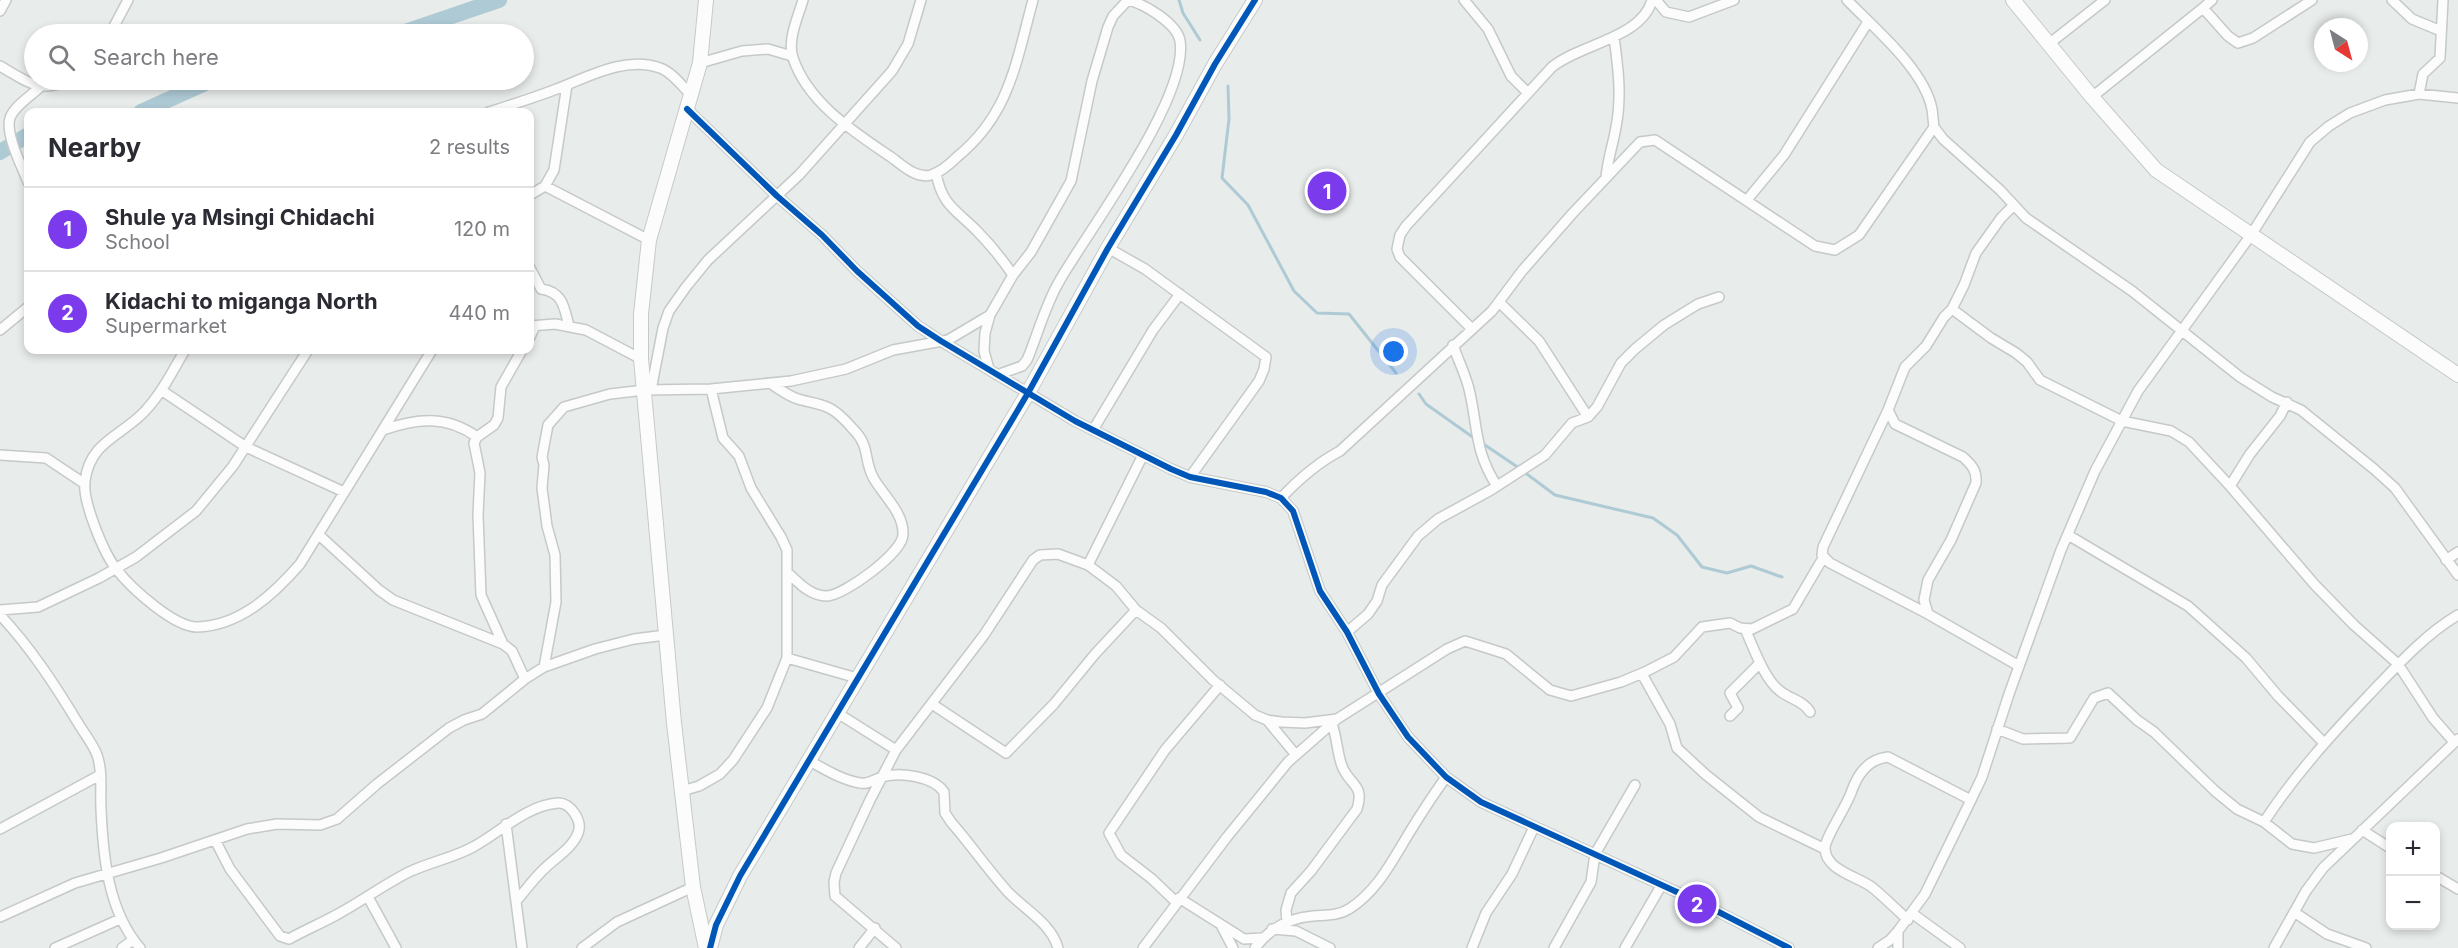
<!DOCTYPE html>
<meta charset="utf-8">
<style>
body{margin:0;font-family:Inter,sans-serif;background:#f2f2f3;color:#2b2b33}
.controls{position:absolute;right:18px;bottom:18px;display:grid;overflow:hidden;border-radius:12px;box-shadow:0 3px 9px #0003}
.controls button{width:54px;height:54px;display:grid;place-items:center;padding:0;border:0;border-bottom:2px solid #e1e1e2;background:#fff;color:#2b2b33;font:30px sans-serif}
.compass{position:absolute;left:2314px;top:18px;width:54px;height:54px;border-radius:50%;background:#fff;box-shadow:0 3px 9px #0003;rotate:144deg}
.you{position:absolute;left:1394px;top:352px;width:21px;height:21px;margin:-15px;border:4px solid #fff;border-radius:50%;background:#1a73e8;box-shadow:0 0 0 9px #1a73e833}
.badge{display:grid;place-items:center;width:39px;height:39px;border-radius:50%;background:#7c3aed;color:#fff;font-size:20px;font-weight:700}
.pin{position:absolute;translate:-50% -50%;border:3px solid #fff;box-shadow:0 2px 6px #0006}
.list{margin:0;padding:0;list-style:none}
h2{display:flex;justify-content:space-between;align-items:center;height:78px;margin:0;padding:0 24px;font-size:26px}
h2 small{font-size:20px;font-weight:400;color:#7c7c81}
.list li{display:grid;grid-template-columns:39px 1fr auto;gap:18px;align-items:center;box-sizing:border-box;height:84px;padding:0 24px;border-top:2px solid #e1e1e2}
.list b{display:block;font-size:22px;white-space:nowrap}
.list p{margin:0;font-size:20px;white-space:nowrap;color:#7c7c81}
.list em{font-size:20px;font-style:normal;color:#7c7c81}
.icon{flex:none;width:33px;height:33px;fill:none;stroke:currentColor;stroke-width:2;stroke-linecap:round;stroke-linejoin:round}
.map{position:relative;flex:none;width:2458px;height:948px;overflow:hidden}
.search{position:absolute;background:#fff;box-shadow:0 3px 9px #0003;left:24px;top:24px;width:510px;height:66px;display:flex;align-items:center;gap:15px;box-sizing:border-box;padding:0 21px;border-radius:33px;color:#7c7c81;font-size:22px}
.panel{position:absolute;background:#fff;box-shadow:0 3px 9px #0003;left:24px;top:108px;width:510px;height:246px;border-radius:12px}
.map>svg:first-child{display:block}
</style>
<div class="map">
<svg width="2458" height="948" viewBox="0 0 2458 948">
<rect width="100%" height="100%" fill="#e8ecea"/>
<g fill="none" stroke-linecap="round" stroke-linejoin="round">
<path stroke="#aecad5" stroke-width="3" d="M1179,0L1183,13L1200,40
M1228,86L1229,119L1222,178L1248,205L1294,291L1317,313L1349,314L1396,373
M1419,394L1426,404L1474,438
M1482,443L1519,468
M1524,472L1555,495L1653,518L1677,535L1702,567L1727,573L1751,566L1782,577"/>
<path stroke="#aecad5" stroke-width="16" d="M399,34L499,0
M141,112L212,80
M0,152L28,135"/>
<g stroke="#c5c9c8" stroke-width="12">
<path id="street" d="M803,0C798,17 787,40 793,58C808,103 854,132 891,157C902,165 916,179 931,175C941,172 950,164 957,157C1010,114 1016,62 1033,0
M1464,0L1488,29L1511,76L1528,93
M1656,0L1666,12L1689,17L1734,0
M2392,0L2412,19L2441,31
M2203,8L2212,0
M0,11L6,0
M110,34L128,0
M2050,43L2105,0
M700,63L742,51L768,49L792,56
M0,66C28,82 39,94 71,80
M2419,94L2423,74L2440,58L2443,0
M2092,97L2203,8L2228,36L2238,43L2253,38L2312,0
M687,109L777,196L822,235L857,271L918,326L941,341L1075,421L1171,469L1190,477L1266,492L1281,498L1293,511L1320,591L1347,632L1379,694L1408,737L1446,777L1481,802L1703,904L1789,948
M489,112C511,105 533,98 554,90C586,78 625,55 660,68C672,72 682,86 691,95
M1934,127L1943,139L2000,190L2026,218L2132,291L2240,377L2272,397L2301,410L2374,469L2395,488L2458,575
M936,173C942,205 955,209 976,230C990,244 1002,259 1013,275
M1606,178C1607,161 1613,145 1616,127C1622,96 1618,67 1614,37
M28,182C22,167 5,134 10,118C14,106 31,96 40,87
M545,186L649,240
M530,195L545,186L554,170L567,85
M1747,200L1784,155L1868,22
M2013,206L2001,218L1976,253L1964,285L1952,309L1944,317L1926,346L1905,367L1888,410L1895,424L1963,457C1972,465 1977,471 1976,483L1951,540L1928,580L1924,600L1928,614L2019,666
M1108,248L1145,269L1266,357L1264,369L1259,381L1190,477
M530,268L541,289C563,292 564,307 569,326
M1500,303L1539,341L1588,417
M1952,309L1991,338L2016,353L2027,362L2040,380L2122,421L2171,431L2189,442L2230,486L2315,585L2354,625L2398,664L2433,718L2454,742
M530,326L555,324L586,330L641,359
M1471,328L1400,257L1397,249L1400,235L1406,226L1552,67C1580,44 1642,38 1652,0
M0,330L28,307
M530,337L535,326
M1453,345C1458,360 1465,373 1469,389C1478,426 1474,451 1497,486
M185,350C173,370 162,393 145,411C122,436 90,441 85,481C82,501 104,554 117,570C131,588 174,627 197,627C240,626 274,594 300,564L432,350
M989,369L984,351L985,333L990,315L1013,275L1031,252L1071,181L1092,81L1108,27L1113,16L1128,0C1144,4 1177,23 1180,41C1189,97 1090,228 1060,280C1045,305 1038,334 1027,360L1022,366L997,375
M770,383C779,389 788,396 798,399C807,402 820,403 829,408C838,412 846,421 853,429C871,447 863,460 874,479C884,496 904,513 903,535C902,553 845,595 827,596C810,596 799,583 788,573
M161,390L246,447L344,492
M651,390L663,328L669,311L686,287L708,260L799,175L892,71L908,44L921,0
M1888,410L1823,547L1822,555L1830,563L1928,614
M383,430C417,418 447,415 477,437
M1093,430L1153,330L1180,294
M0,455L46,458L85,484
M2230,486L2250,454L2280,416L2287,402
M1281,498C1299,479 1317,463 1340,451L1492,311L1522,271L1572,214L1640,142L1655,140L1815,246L1835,250L1859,235L1934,127C1933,121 1933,115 1932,109C1924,69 1874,28 1847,0
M319,535L379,590L393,600L503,644L512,651L525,679
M2068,535L2188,606L2246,658L2278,696L2324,743
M2446,560L2458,552
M1088,565L1143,455
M0,610L38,607L99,578L136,557L196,511L233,466L308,350
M0,615C31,648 55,685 78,723C84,733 93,744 97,755C103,771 100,792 101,809C103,856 108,911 140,948
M1745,629C1753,646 1764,679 1780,691C1790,699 1804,701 1810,712
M1347,632L1368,614L1377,601L1382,585L1418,536L1438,519L1491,490L1545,455L1572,423L1588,417L1597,407L1621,363L1635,349L1664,325L1698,304L1719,297
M503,644L481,595L478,515L480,473L474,443L477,437L494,425L498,418L501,387L522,350
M787,658L857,678
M544,667L556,602L555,555L547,526L542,488L544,465L542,457L548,425L564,407L610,394L645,390L711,389L791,381L846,369L893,350L948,340L990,315
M1642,674L1670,724L1677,748L1705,774L1759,817L1825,849
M932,704L1006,753L1054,704L1095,654L1136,610
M839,714L896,750
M1730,716L1738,708L1730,693L1760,663
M1267,720L1296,755
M1997,729L2023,739L2070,738L2094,698L2108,693L2137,720L2154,732L2215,791L2237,809L2264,822L2292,844L2314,848L2352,839
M808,760C824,769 842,780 860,783C869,785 874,779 882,777C900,772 933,776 944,792L945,813L951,822C971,845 988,870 1008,892C1025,910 1051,923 1058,948
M682,791L699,786L720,774L733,760L767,708L787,658V550L781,537L751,488L739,456L723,438L711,389
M2264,822C2294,776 2331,735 2369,695C2396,667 2424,635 2458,615
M506,824L522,948
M0,829L100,775
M2362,830L2390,848
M215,840L230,869L280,936L289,939C305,930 322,923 338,914C362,901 385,884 409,872C430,862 453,858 473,847C499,833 527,805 558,803C570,802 583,821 578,833C573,848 552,860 541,872C532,881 525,891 517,900
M2436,876L2458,889
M368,897L396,948
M1179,898L1244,939L1262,938
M1176,902L1152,879L1121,855L1109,833L1165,750L1220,685
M2294,912L2327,934L2366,948
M1913,914L1960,948
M0,917L75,883L161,858L247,829L277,824L320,825L337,819L377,784L449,728L464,720L482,714L525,679L544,667L595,649L634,639L666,635
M1908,920C1896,909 1885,898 1873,888C1860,877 1825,871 1825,848C1825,838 1846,807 1851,793C1857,775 1868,759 1888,757L1971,800
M1287,921L1286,910L1291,893L1311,871L1357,809C1365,784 1349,785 1342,766C1337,753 1337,737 1332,724
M1222,927L1233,948
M1272,929L1296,931L1330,948
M55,948L120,919
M122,948L133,940
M582,948L617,922L693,887
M859,948L875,928
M896,948L835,896L834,882L836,873L870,800L896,750L984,635L1033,560L1040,555L1058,554L1088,565L1116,586L1136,610L1161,628L1213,680L1255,715L1267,720L1281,722L1305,723L1337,719
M1143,948L1227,837L1288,762L1337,719L1447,649L1465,641L1506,654L1550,690L1571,696L1621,682L1645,672L1674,657L1702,627L1730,623L1740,628L1752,629L1793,609L1823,558
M1255,948C1269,929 1288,918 1313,916C1325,915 1338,916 1349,909C1378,891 1393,859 1411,830C1422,812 1434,794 1446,777
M1472,948L1486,913L1512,874L1534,827
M1554,948L1591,882L1595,854L1635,785
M1625,948L1661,886
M1878,948L1890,940L1898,931L1925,894L1971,800L1982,777L2009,694L2061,550L2095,471L2138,391L2251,235L2310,142L2329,126L2350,113L2385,100L2419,94L2458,98
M1898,948V931
M2274,948L2306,891L2323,868L2458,739"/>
</g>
<g stroke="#c5cac9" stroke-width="16">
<path id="secondary" d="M2013,0L2092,97L2156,170L2458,375
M706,948L693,887L674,723L641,359V314L649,240L700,63L706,0
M710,948L716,925L740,876L1028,393L1108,248L1176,135L1215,64L1255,0"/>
</g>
<use href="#street" stroke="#fcfcfc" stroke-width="9"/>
<use href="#secondary" stroke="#fcfcfc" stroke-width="14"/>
<g stroke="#f7faf9" stroke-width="10">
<path id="cycleway" d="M687,109L777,196L822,235L857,271L918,326L941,341L1075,421L1171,469L1190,477L1266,492L1281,498L1293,511L1320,591L1347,632L1379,694L1408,737L1446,777L1481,802L1703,904L1789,948
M710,948L716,925L740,876L1028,393L1108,248L1176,135L1215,64L1255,0"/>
</g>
<use href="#cycleway" stroke="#0057b8" stroke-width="6"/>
</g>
</svg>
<div class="controls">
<button>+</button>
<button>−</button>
</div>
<svg class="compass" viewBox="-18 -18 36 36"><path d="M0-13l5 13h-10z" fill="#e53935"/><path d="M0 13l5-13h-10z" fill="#7c7c81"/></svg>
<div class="you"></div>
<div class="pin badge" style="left:1327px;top:191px">1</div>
<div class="pin badge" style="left:1697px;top:904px">2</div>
<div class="search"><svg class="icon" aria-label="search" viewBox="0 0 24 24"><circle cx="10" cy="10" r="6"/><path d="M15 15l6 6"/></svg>Search here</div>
<section class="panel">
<h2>Nearby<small>2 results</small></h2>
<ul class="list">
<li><span class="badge">1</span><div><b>Shule ya Msingi Chidachi</b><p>School</p></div><em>120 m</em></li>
<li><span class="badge">2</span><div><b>Kidachi to miganga North</b><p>Supermarket</p></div><em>440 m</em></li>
</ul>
</section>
</div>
